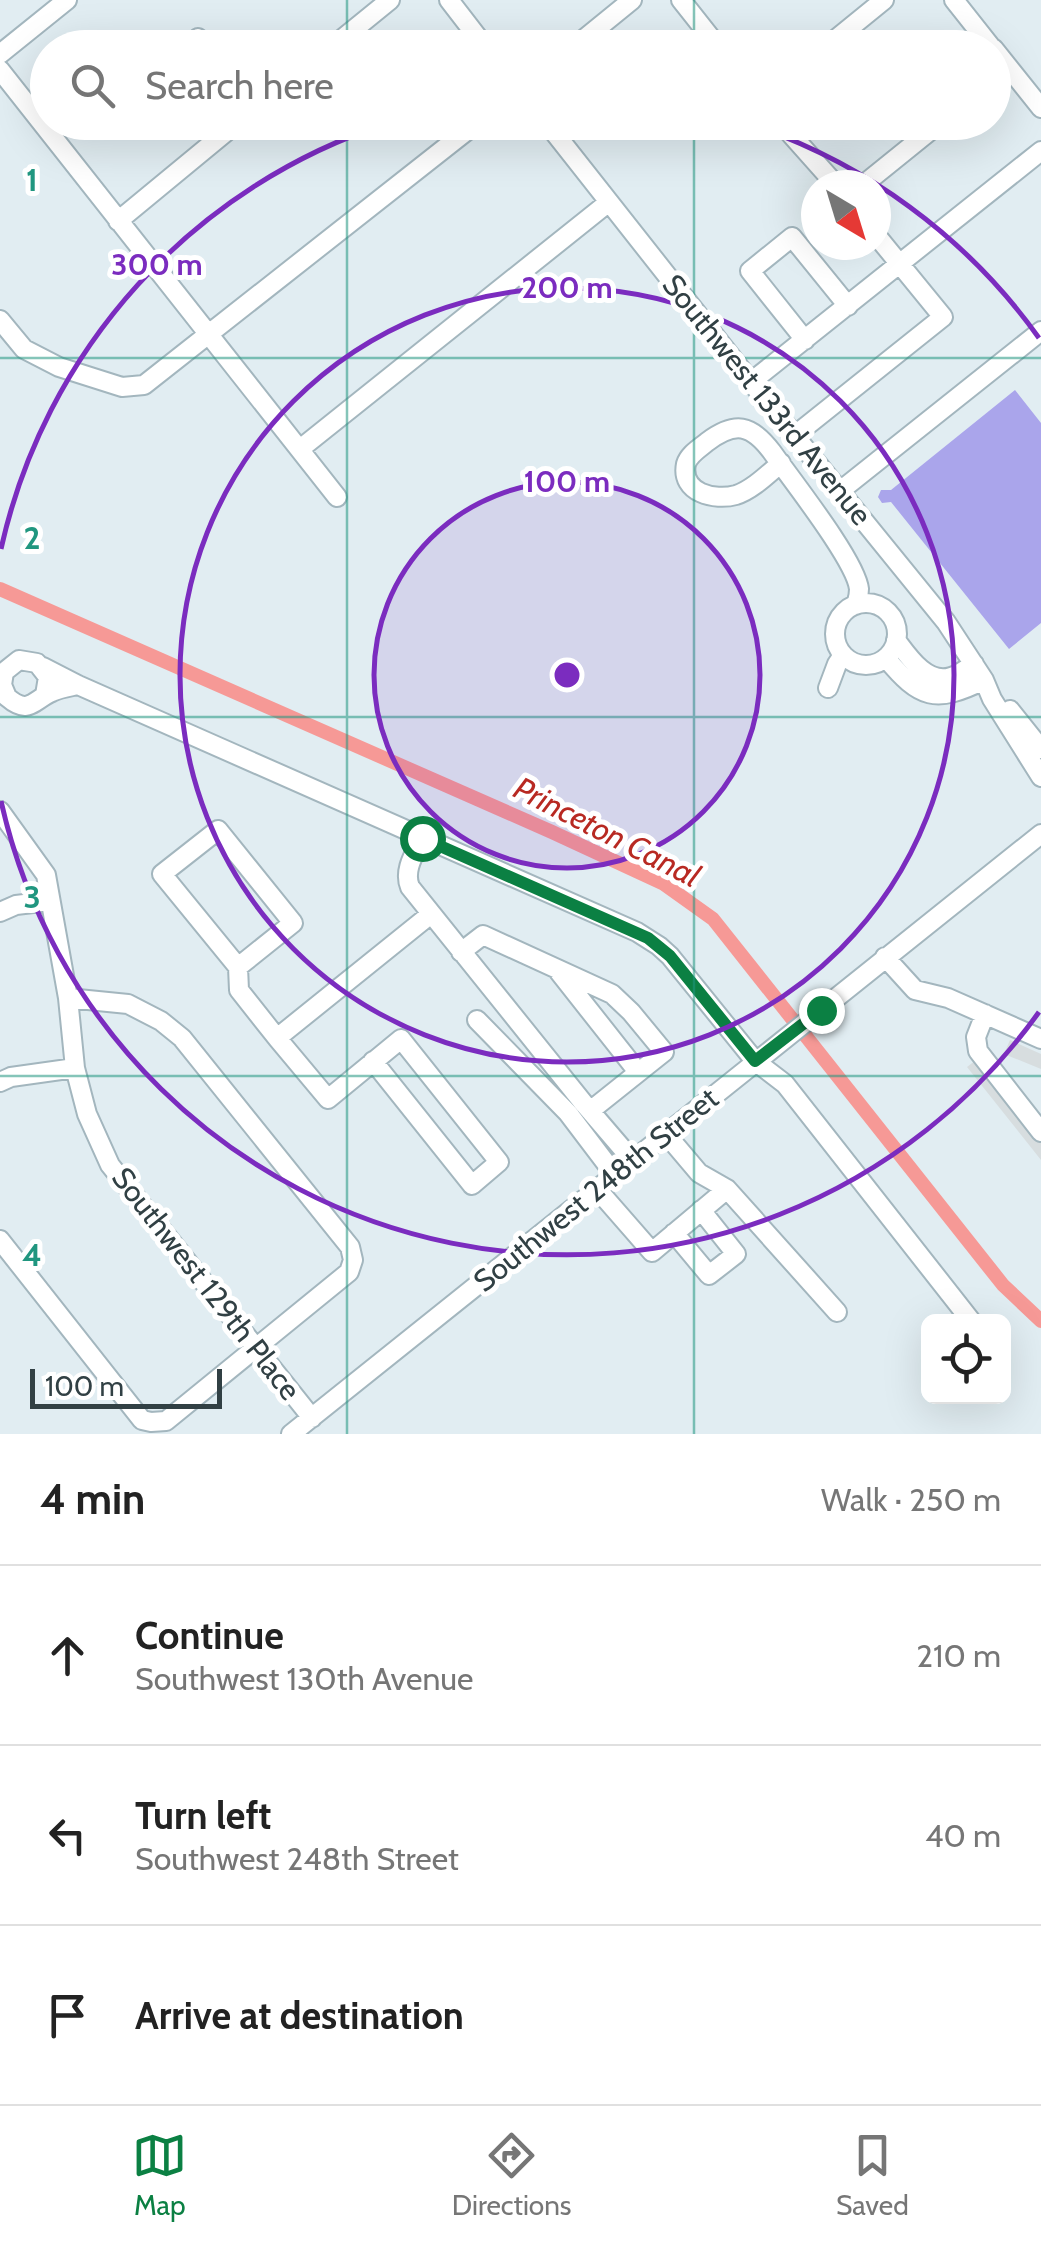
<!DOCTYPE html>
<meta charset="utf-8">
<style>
body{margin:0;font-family:Cabin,sans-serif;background:#f6f6f6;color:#222}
.controls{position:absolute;right:30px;bottom:30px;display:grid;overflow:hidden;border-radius:15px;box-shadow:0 10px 40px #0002}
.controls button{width:90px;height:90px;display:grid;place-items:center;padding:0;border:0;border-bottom:2px solid #e0e0e0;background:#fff;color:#222;font:50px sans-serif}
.compass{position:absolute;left:801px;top:170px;width:90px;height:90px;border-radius:50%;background:#fff;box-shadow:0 10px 40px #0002;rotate:142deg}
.scale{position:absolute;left:30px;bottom:25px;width:192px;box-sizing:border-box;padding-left:10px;border:5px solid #314044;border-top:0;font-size:28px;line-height:35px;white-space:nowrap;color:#314044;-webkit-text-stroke:8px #fff;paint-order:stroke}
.stop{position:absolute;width:30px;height:30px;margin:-22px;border:8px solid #0b8043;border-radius:50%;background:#fff}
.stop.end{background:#0b8043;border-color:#fff;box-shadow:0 2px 10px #0008}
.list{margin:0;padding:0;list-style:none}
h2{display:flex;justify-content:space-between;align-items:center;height:130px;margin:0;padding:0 40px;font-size:42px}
h2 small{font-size:32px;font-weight:400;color:#767676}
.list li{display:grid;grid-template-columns:65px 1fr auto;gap:30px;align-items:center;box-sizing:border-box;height:180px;padding:0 40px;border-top:2px solid #e0e0e0}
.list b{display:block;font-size:38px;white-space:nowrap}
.list p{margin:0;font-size:32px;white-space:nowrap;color:#767676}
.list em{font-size:32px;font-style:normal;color:#767676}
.icon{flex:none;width:55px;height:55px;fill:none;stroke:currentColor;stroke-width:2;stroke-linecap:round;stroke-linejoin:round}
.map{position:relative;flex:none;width:1041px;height:1434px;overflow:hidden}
.search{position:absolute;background:#fff;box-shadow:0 10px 40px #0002;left:30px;right:30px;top:30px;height:110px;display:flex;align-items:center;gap:25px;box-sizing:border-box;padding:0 35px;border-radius:55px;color:#767676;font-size:38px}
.sheet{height:670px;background:#fff}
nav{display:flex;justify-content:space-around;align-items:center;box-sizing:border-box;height:140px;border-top:2px solid #e0e0e0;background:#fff;font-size:28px;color:#767676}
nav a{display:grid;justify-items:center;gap:5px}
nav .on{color:#0b8043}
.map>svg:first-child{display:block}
</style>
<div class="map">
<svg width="1041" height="1434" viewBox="0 0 1041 1434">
<rect width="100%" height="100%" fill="#e1edf2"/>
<path fill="#aaa5eb" d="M1015,390L1041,423V623L1009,649L891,502L882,503L878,497L881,490H891Z"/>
<path fill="#d7dddf" d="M1010,1040L1041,1054V1069L1004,1054Z
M976,1060L1041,1142V1160L967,1067Z"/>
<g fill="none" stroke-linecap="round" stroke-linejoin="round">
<path stroke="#f69996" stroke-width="14" d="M0,589L552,832L664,884L713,919L1003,1285L1041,1321"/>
<g stroke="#a3b6be" stroke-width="22">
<path id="minor" d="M449,0L486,48
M681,0L719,48
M954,0L992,48
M198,38L205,48
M331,48L390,0
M573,48L632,0
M825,48L884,0
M994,49L1041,108
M0,54L67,0
M0,70L337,497
M546,122L751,382L946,622L984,680L992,699L1041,777
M780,122L836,185
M863,185L941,122
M118,221L238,122
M0,320L24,349L59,367L122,387L144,385L478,122
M805,340L750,271L792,237L848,306
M751,382L1041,151
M794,436L943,317L876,235
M300,449L609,202
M781,463C768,474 752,490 736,495C715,501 680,493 686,464C689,454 700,448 707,442C735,421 751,424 772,452C791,479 856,561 859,589C859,596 858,598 856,605
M840,491L1041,331
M835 634a31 31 0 1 1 62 0a31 31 0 1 1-62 0Z
M896,640C908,656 927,685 951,677C959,675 967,668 974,664
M886,658C920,699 935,704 984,680
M43,667L78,685L637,932L659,946L670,956L755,1061L785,1084L972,1322
M828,688L837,664L843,655
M45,695L48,677L37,663L19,660L4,672L2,685L7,697C29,716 33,700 52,692C60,688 69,687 78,685
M1010,710L1041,749
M0,811L46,875L68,998L75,1068L87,1114L110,1165L312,1418
M422,838C415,853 403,870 410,887L585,1105L633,1161
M0,912L16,905L50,901
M461,952L483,935L612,994L631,1012L664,1052L590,1111
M885,957L915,990L948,998L1041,1039
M238,967L293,923L218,830L162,874L238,967L239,990L277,1038L431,914
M559,972L638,1072
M985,1014L976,1037L978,1051L1041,1132
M477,1020L568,1113L615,1175
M277,1038L328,1099L401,1039L499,1162L472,1185L373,1061
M0,1082L11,1077L75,1068
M666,1134L699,1173L727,1189L837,1312
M597,1189L652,1252L727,1189
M674,1233L709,1275L736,1254L701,1210
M0,1240L142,1420L151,1422L166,1421L349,1272L353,1260L350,1247L182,1038L161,1021L128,1004L68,998
M291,1434L1041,834"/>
</g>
<use href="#minor" stroke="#fff" stroke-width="18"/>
</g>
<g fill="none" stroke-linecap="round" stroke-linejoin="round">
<path stroke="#0b8043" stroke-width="12" d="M422,838L648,938L670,956L755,1061L821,1010"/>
</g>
<path fill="none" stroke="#20967f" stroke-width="2.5" stroke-opacity="0.55" d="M347,0V48M694,0V48M347,122V1434M694,122V1434M0,358H1041M0,717H1041M0,1076H1041"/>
<circle cx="567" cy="675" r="193" fill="#7b2cbf" fill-opacity=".12"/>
<g fill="none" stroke="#7b2cbf" stroke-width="5">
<circle cx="567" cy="675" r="193"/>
<circle cx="567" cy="675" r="387"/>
<path d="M1039 1012A580 580 0 0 1 1 801M1 549A580 580 0 0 1 388 123M746 123A580 580 0 0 1 1039 338"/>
</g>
<g text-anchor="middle" stroke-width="10" stroke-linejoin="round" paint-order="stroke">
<g font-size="30" fill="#314044" stroke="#fff">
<text transform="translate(767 400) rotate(51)" y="10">Southwest 133rd Avenue</text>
<text transform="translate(596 1190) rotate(-39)" y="10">Southwest 248th Street</text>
<text transform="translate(206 1284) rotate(52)" y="10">Southwest 129th Place</text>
</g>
<g font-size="32" font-style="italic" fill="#b82922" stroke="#fff">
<text transform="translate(607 832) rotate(27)" y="11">Princeton Canal</text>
</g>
</g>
<g font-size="32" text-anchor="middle" font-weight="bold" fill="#20967f" stroke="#fff" stroke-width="10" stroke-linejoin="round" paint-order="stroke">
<text x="32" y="191">1</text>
<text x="32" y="549">2</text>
<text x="32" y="908">3</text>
<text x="32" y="1266">4</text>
</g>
<circle cx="567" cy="675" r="15" fill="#7b2cbf" stroke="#fff" stroke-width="5"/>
<g font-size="30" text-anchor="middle" font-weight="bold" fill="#7b2cbf" stroke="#fff" stroke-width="10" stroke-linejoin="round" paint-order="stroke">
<text x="157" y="275">300 m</text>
<text x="567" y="298">200 m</text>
<text x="567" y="492">100 m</text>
</g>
</svg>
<div class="controls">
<button><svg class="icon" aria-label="locate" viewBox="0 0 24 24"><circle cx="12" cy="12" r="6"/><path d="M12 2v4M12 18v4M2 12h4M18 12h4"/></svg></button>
</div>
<svg class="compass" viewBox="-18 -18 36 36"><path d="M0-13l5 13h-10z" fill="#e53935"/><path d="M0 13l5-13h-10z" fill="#767676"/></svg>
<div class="scale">100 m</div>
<div class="stop" style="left:422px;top:838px"></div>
<div class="stop end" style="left:821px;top:1010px"></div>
<div class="search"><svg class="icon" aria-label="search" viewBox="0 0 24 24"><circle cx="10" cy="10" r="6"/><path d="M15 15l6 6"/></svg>Search here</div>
</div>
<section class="sheet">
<h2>4 min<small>Walk · 250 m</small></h2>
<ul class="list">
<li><svg class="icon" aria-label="ahead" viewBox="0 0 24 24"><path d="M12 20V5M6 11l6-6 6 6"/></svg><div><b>Continue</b><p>Southwest 130th Avenue</p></div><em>210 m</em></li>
<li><svg class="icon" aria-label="left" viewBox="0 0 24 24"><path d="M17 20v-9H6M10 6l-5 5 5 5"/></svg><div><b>Turn left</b><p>Southwest 248th Street</p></div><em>40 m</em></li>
<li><svg class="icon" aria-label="arrive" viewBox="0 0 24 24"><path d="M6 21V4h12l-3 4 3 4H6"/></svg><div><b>Arrive at destination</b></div></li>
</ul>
</section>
<nav>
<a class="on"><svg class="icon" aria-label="map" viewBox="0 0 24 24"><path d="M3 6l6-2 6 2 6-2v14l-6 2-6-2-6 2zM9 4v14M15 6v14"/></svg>Map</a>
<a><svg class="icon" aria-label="directions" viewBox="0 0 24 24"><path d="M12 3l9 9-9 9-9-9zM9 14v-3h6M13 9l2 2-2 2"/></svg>Directions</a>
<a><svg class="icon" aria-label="saved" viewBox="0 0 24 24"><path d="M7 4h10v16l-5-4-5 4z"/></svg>Saved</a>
</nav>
